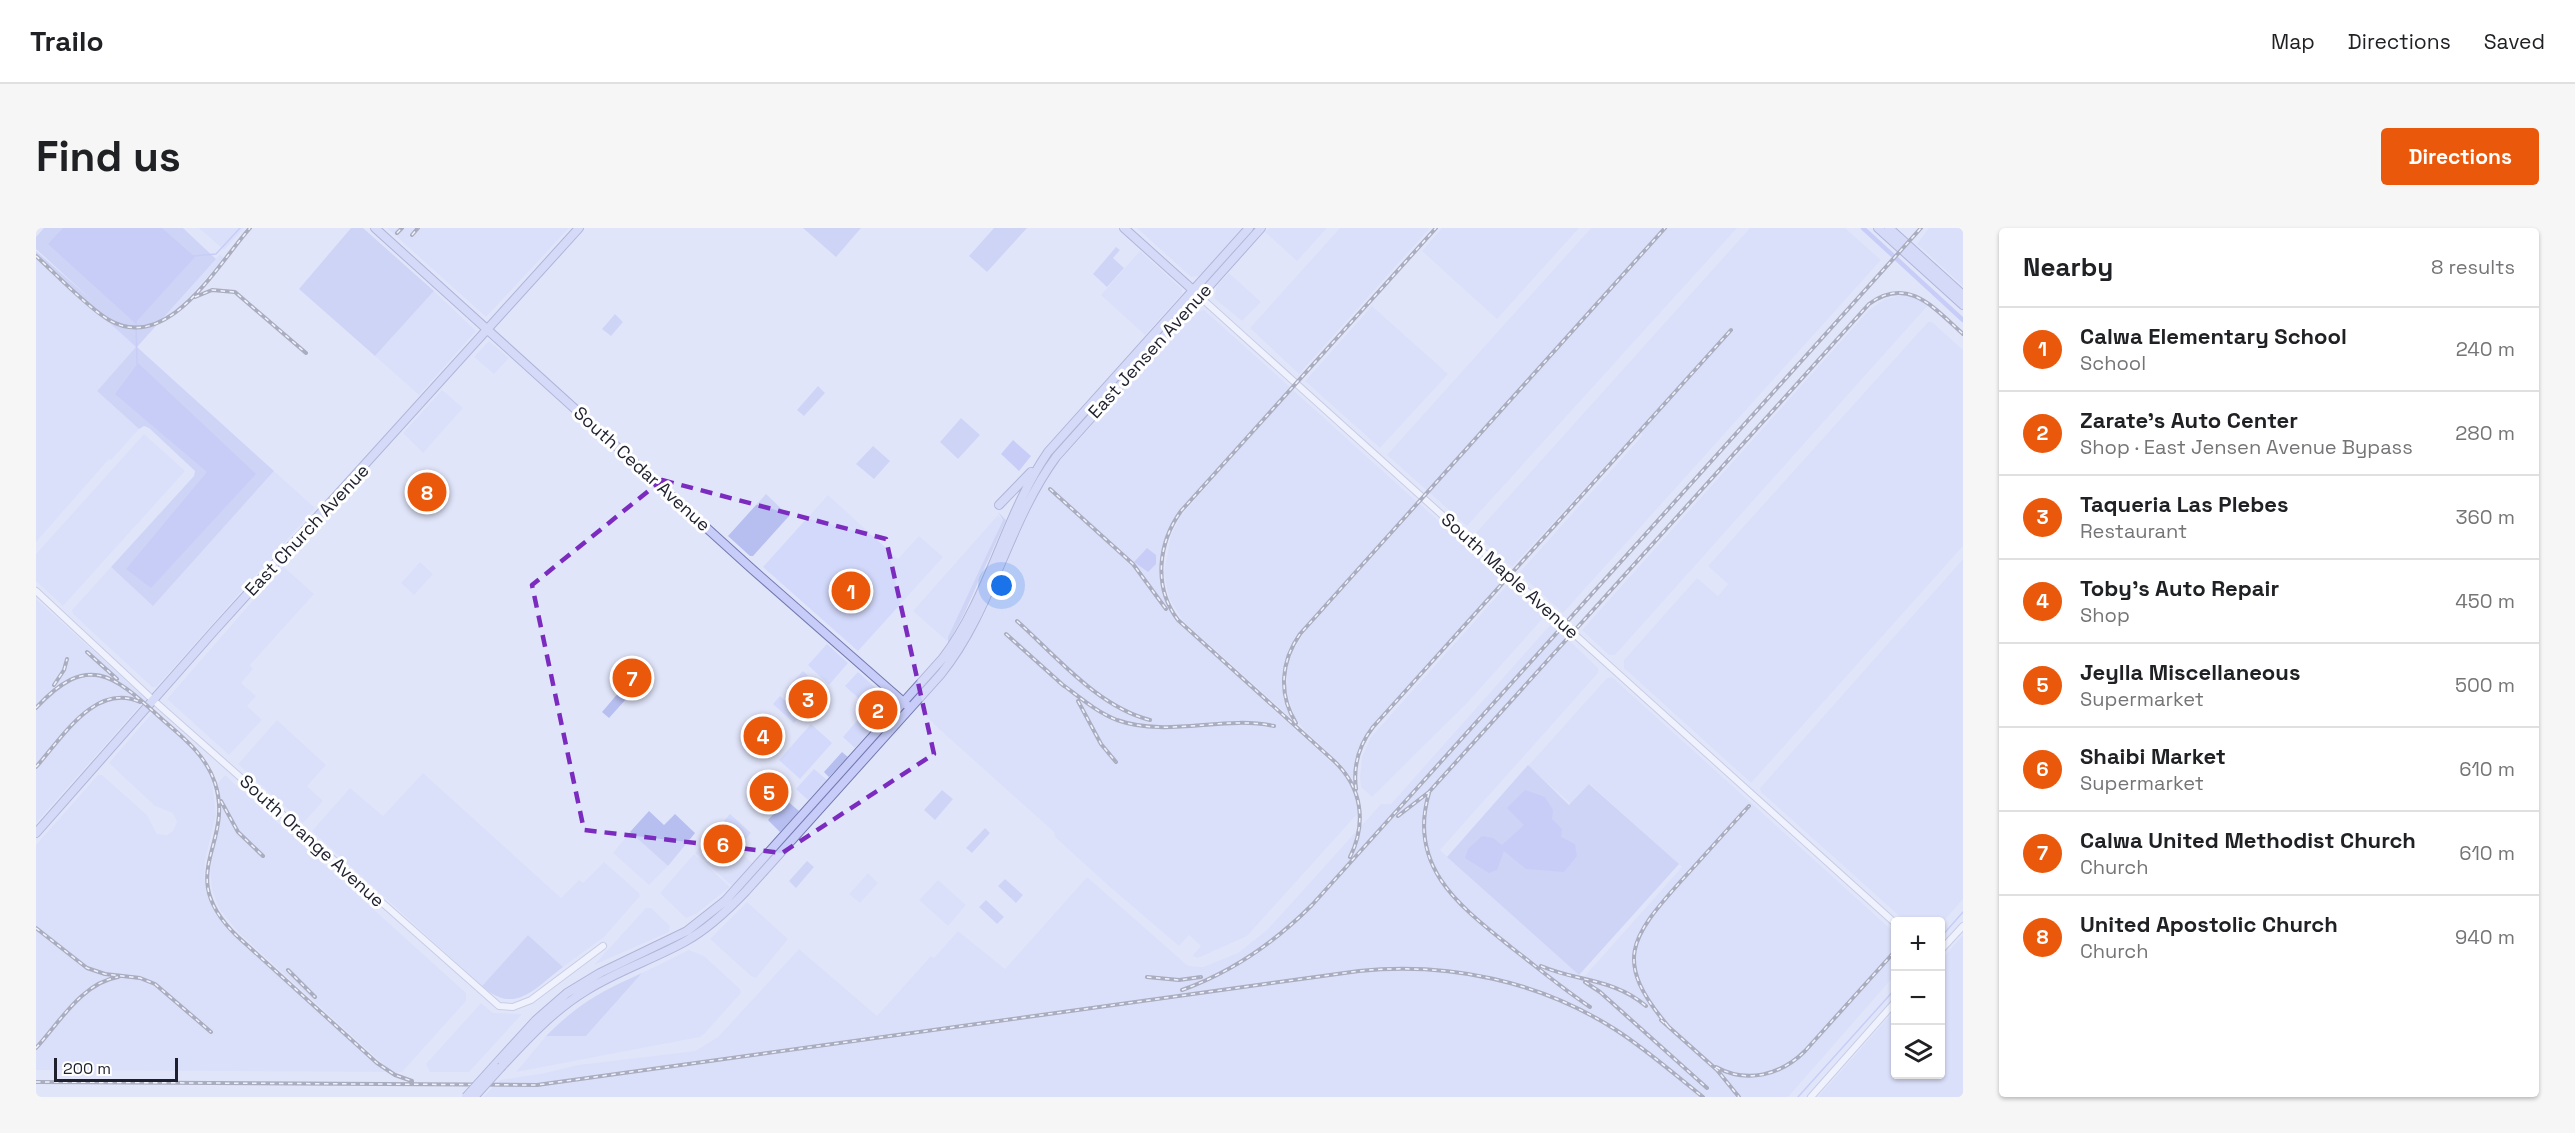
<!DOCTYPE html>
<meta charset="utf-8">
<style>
body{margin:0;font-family:"Space Grotesk",sans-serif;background:#f6f6f6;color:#202124}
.controls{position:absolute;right:18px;bottom:18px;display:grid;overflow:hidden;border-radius:6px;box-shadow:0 2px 4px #0004}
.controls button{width:54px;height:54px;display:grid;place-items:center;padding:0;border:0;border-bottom:2px solid #e0e0e0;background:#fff;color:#202124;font:30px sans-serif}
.scale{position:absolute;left:18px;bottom:15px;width:124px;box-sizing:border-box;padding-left:6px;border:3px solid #1e202d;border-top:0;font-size:16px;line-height:21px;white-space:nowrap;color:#1e202d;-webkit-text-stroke:4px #fff;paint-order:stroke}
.you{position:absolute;left:966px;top:358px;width:21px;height:21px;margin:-15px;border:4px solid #fff;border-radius:50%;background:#1a73e8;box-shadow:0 0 0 9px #1a73e833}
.badge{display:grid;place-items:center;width:39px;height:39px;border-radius:50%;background:#ea580c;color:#fff;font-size:20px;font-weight:700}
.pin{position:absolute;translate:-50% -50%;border:3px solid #fff;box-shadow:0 2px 6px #0006}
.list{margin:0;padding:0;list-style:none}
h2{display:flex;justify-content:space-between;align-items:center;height:78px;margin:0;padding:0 24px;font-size:26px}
h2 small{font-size:20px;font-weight:400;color:#757577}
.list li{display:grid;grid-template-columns:39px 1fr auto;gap:18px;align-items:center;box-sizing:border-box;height:84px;padding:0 24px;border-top:2px solid #e0e0e0}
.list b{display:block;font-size:22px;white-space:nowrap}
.list p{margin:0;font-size:20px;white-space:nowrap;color:#757577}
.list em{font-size:20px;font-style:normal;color:#757577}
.icon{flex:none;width:33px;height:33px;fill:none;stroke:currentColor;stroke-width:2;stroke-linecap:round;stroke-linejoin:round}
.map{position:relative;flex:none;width:1927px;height:869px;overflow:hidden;border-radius:6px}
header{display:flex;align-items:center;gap:36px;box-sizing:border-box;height:84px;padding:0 30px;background:#fff;border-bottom:2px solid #e0e0e0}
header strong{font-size:28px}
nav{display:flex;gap:33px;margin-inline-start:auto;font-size:21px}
.intro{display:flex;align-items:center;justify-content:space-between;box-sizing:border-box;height:144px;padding:0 36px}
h1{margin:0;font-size:42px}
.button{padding:15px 27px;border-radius:6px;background:#ea580c;color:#fff;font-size:21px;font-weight:700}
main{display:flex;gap:36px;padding:0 36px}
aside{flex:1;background:#fff;border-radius:6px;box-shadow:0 2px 4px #0004}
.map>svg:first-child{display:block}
</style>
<header>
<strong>Trailo</strong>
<nav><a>Map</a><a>Directions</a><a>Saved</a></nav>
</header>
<div class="intro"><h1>Find us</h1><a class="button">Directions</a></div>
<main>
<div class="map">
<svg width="1927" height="869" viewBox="0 0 1927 869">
<rect width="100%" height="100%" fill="#e1e5fa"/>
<path fill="#d3d9fb" d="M163,0H208L188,22Z
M351,0H533L450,89Z
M1101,0H1206L1163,48L1155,49Z
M1233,0H1291L1261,33L1229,4Z
M1304,0H1394L1263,146L1214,100Z
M1406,0H1543L1461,91L1386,23Z
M1555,0H1701L1431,298L1351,227Z
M1714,0H1809L1845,32L1527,385L1483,345L1607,207L1602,202L1476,339L1439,306Z
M1893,0H1927V58L1881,16Z
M1104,23L1146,61V66L1109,107L1065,67Z
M184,26L188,30L142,82L123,94Z
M0,28L101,119L61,163L103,201L75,232L73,231L0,314Z
M1193,45L1225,74L1206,93L1178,70L1181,57Z
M398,63L440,103L383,167L339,128Z
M1866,67L1882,70L1893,76L1579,427H1573L1546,402L1833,82L1849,71Z
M1336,78L1412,146L1344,220L1269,153Z
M1168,82L1254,159L1137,293L1125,331L1124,355L1128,368L1133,381L1149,401L1306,544L1317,561L1323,584L1211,708L1162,730L1156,728L1165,718L1153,707L1143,718L1074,659L1019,609L1018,604L902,500L886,484L884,478L930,417L947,389L999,271L1021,236L1156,86Z
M1892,94H1896L1927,122V318L1715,555L1588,440V432L1661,350L1682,368L1692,356L1672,338Z
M453,113L473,130L458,146L438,129Z
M1256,161L1381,274L1256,415L1249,433L1246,453L1248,473L1256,491L1147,393L1133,370L1128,345L1135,307L1144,289Z
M406,162L427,180L387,225L367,205Z
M108,206L149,243L27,378L0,353V326Z
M238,243L279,280L132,446L120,459H116L37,386L36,382L75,339L117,377Z
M792,267L862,331L883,308L907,329L822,423L727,339Z
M1384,276L1467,352L1333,501L1321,525L1318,553L1305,536L1269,503L1259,490L1250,463L1251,439L1258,421L1268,405Z
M962,287L967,292L911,413L877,383Z
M1927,331V671L1905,696L1904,694L1869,693L1725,564L1724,560Z
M384,334L397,346L378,367L365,355Z
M247,338L278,366L214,437L217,441L205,455L220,468L211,478L226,492L193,527L131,471Z
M1472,356L1508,389L1432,474L1336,569L1325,559L1324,550L1326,529L1335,509Z
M0,371L110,471L0,595Z
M1514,397L1518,398L1562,440V445L1404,622L1547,750L1646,639L1554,556L1535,576L1492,538L1571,450L1576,449L1859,705V747L1752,869H447L464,852L509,845L542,837L659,823L682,809L763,721L841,788L895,728L898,730L922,703L969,741L1051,649L1152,738L1167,739L1202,725L1232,701L1345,576H1355Z
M791,416L812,435L793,457L772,437Z
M767,443L788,462L783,467L772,458L770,461L773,464L765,472L751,460Z
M822,444L843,463L830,477L809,458Z
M744,468L765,487L758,495L737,476Z
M117,484L158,522L170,539L176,553L180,587L169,632L168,649L171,666L179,685L199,709L351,844L0,842V617L62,547H66L111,587L121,606L131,607L137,603L141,594L137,585L119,578L73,535Z
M728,486L749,505L743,512L722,493Z
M826,487L839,498L819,520L807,509Z
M241,492L290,537L271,558L287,573L267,595L202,536Z
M775,496L796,515L764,551L743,532Z
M778,541L791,552L772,572L760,561Z
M387,545L525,670L543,652L547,655L568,634L603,665L604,668L568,709L527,739L492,707L446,758L276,603L314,560L347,588Z
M189,547L430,765V773L366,844L357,845L203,705L184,682L176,662L174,642L185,587L182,555Z
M719,558L740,577L734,584L713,565Z
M694,586L715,605L708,613L687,594Z
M594,604L632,638L613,657L577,625Z
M672,610L695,630L702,623L716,635L696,658L659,625Z
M658,626L694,659L660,686L650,690L624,665Z
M832,645L842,655L824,675L813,666Z
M902,652L930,677L912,698L883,672Z
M711,674L752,711L720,750L715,748L674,711Z
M610,680H615L634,698L633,704L558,737Z
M1927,707V869H1782L1859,782L1860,846H1904L1905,732Z
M653,722L668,728L704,761L705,765L668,806L664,809L480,844L510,808H550L606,745Z
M445,775L457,785L486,786L433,844H394L390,836Z"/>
<path fill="#b7bff0" d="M8,0H147L180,31L101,119L238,243L117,378L75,339L158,248L159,243L113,200L108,198L103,201L61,163L100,119L0,28V23L58,74L0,21V9Z
M315,0H327L398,63L339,128L263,61Z
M767,0H825L800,29Z
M958,0H991L951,44L933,28Z
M1080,19L1084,22L1077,30L1088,40L1071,59L1057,46Z
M579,86L587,94L575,108L566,101Z
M782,158L789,165L768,188L761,182Z
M925,190L944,207L922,231L904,214Z
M837,218L854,233L838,251L820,236Z
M730,266L753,288L717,328H714L692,308Z
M962,284L970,292L928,386L912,416V409L967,292Z
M584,463L591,470L573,490L566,484Z
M806,524L812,529L793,549L788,544Z
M1492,537L1533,577L1553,556L1643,636L1543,747L1411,629Z
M906,562L917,571L899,592L888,582Z
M750,572L763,583L744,604L732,592Z
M613,583L628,597L639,586L659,605L632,638L594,604Z
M949,600L954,605L936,625L930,620Z
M771,633L778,639L760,660L753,653Z
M969,651L987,667L980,675L962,658Z
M950,672L968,689L961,696L943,679Z
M492,707L527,739C499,760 479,788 446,758Z
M606,745L550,808H510C543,775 564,764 606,745Z"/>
<path fill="#a6b0f4" d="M27,0H126L159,29L99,95L12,16Z
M102,135L220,246L115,360L90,341L171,244L79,166Z
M977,212L995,228L983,243L965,226Z
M1111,320L1120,327V336L1112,344L1098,334Z
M1489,562L1509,569L1517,582L1516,591L1526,601L1525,609L1539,616L1541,628L1528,644L1490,641L1468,623L1461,642L1453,645L1429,630L1432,621L1446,608L1457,610L1466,617L1488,597L1471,580Z"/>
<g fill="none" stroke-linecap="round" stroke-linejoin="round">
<path stroke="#a6b0f4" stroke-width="1.5" d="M157,28L180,26L204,0
M100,93L101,136
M1904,710L1927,684
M1762,869L1860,760"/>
<path stroke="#a6b0f4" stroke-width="4.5" d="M1827,0L1927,92"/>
<g stroke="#a9afd1" stroke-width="8">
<path id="minor" d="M1163,68L1860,696
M0,363L117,472L463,778L477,779L495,772L567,718
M1904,723L1927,698
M1775,869L1860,773"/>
</g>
<g stroke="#737aae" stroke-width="10">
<path id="major" d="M339,0L716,341L872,478
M1088,0L1157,62
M1842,0L1927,77
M1853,0L1927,67
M963,277L995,244
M0,605L177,404L543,0
M458,838L500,792L531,765L564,745L651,703L689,673L907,430C954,368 968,288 1012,224L1213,0
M466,838C493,809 518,782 551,762C583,742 618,731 650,713C673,700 692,682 710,663L905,446C957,381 971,296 1020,229L1225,0"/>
</g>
<use href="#minor" stroke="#fff" stroke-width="6"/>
<use href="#major" stroke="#c7ccf8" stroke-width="8"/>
<g stroke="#666878" stroke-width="4">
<path id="rail" d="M361,5L366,0
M376,7L382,0
M0,28C20,46 51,79 73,92C132,126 181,37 214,0
M159,69L176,62L199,64L270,125
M1014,261L1097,336L1130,381
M981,393C1020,428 1062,479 1114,492
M970,406L1028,458
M51,424L81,451
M1023,454C1041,467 1060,484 1081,492C1132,510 1187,487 1238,498
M18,457L28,442L31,431
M1042,473L1065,516L1080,534
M0,480C54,421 80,450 128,493C149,511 170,528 179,555C199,617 137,646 201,708L341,835L359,847L376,853
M1260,495C1242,466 1245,433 1264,406L1629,0
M0,539C26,510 59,454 104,474
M1320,561C1317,538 1323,517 1337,499L1695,102
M1393,565C1371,640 1425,679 1476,720C1502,740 1527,761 1554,779
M185,573L202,604L227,628
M1362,588L1393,564L1833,76C1872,47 1899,81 1927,106
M1314,629C1331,595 1326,559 1298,533L1142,392C1117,359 1122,315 1145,283L1400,0
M0,700L51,740L69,746L104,750L119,756L175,804
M1505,738C1542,754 1577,750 1610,778
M252,742L279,769
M1111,749L1143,752L1165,749
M1549,754L1564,764L1671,860
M1146,762C1196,744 1238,715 1276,677L1885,0
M1625,792L1681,842L1703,869
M1632,798C1577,733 1594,710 1645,653C1668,628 1690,603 1713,578
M0,820C23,795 46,755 82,749
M1680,839C1711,856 1745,847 1769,823L1860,722
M0,854L501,857L1323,743C1413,734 1504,753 1580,802C1611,822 1638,846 1667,869"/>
</g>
<use href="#rail" stroke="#fff" stroke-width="1.5" stroke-dasharray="4.5" stroke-linecap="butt"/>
<g stroke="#737aae" stroke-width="10" stroke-linecap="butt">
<path id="major-bridge" d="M430,869L458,838
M438,869L466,838"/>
</g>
<use href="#major-bridge" stroke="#c7ccf8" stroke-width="8"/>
</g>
<path d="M0 0H1927V869H0ZM626,252L850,311L898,526L746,625L548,602L496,357Z" fill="#e1e5fa" fill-opacity=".55" fill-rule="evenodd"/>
<path fill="none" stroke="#7b2cbf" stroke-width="4.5" stroke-dasharray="12 8" stroke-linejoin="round" d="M626,252L850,311L898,526L746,625L548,602L496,357Z"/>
<g text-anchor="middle" stroke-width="6" stroke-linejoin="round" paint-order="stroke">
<g font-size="18" fill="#1e202d" stroke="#fff">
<text transform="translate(1114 123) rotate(-48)" y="6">East Jensen Avenue</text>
<text transform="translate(606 241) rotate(42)" y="6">South Cedar Avenue</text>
<text transform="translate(271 302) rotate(-47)" y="6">East Church Avenue</text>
<text transform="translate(1474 348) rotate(42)" y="6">South Maple Avenue</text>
<text transform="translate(276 613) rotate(42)" y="6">South Orange Avenue</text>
</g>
</g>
</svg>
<div class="controls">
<button>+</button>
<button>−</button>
<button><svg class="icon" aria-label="layers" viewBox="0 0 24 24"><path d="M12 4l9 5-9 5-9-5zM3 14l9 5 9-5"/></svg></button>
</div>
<div class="scale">200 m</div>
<div class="you"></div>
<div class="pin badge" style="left:815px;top:363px">1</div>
<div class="pin badge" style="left:842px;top:482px">2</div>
<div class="pin badge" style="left:772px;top:471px">3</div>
<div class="pin badge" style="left:727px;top:508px">4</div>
<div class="pin badge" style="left:733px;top:564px">5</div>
<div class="pin badge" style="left:687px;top:616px">6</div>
<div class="pin badge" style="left:596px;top:450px">7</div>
<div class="pin badge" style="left:391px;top:264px">8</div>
</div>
<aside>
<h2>Nearby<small>8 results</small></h2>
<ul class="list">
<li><span class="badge">1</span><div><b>Calwa Elementary School</b><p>School</p></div><em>240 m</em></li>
<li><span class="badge">2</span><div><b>Zarate's Auto Center</b><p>Shop · East Jensen Avenue Bypass</p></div><em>280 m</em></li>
<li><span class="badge">3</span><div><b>Taqueria Las Plebes</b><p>Restaurant</p></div><em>360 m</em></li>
<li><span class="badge">4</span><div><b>Toby's Auto Repair</b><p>Shop</p></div><em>450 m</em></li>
<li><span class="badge">5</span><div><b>Jeylla Miscellaneous</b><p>Supermarket</p></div><em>500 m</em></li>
<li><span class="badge">6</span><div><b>Shaibi Market</b><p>Supermarket</p></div><em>610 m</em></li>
<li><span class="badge">7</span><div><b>Calwa United Methodist Church</b><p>Church</p></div><em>610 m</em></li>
<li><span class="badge">8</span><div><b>United Apostolic Church</b><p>Church</p></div><em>940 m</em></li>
</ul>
</aside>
</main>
